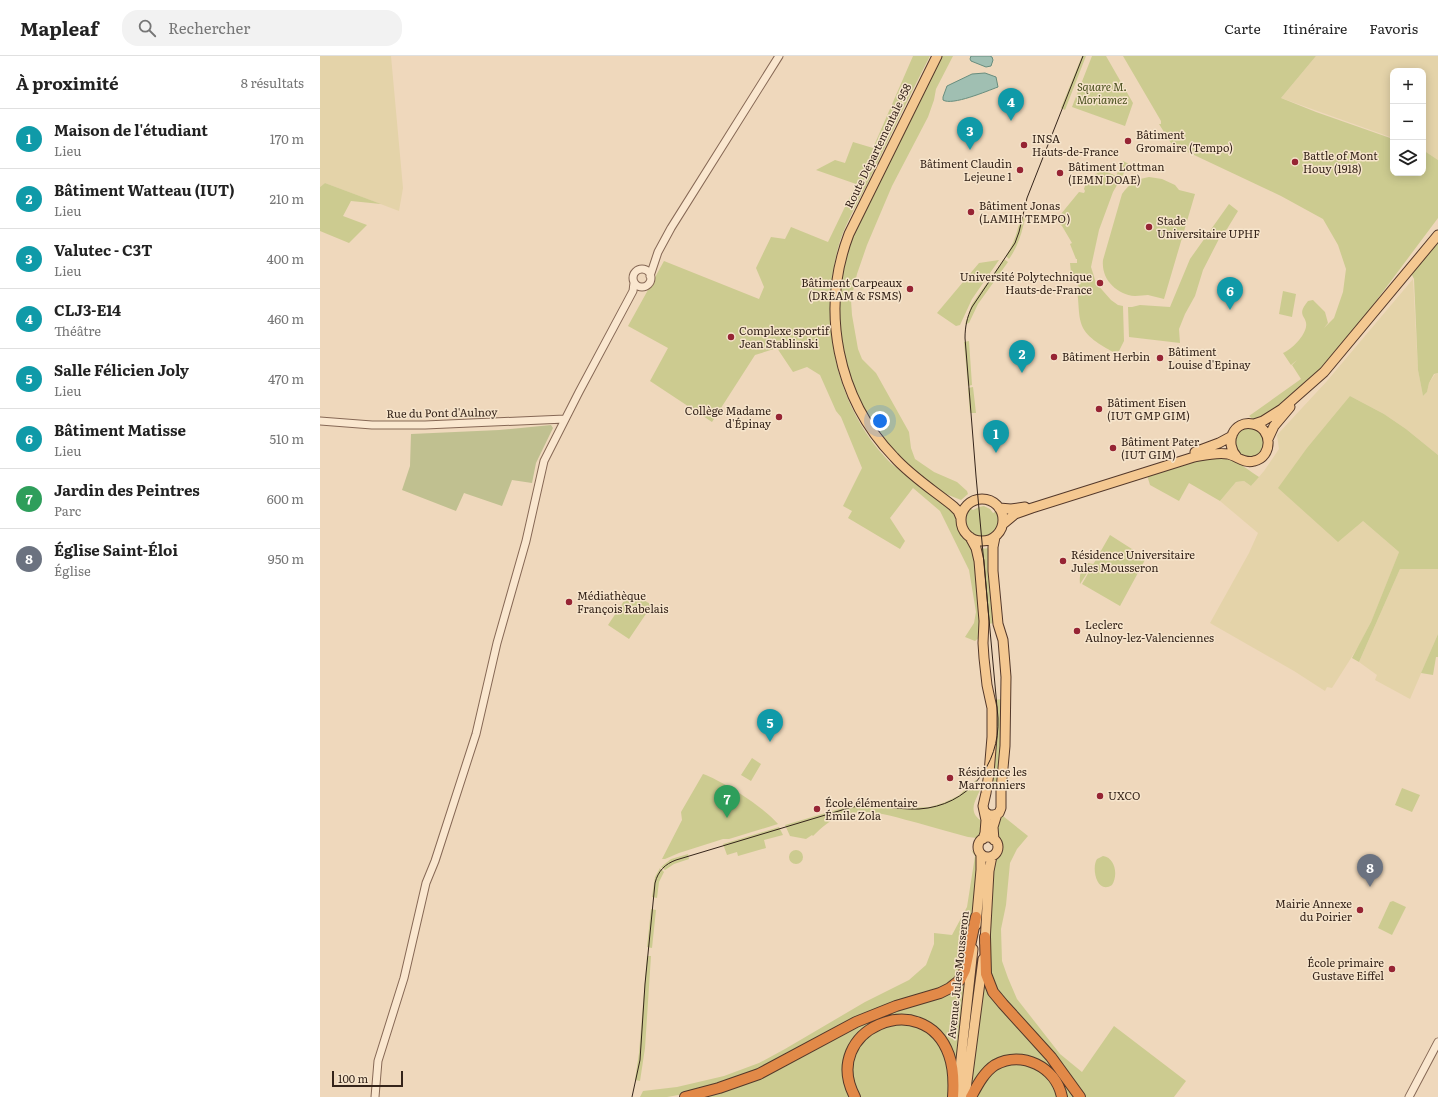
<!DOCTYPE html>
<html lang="fr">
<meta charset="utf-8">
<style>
body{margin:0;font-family:Literata,serif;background:#f2f2f2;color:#222}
.controls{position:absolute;right:12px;top:12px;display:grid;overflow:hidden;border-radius:8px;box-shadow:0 2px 10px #0003}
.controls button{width:36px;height:36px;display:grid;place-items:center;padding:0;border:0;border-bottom:1px solid #e0e0e0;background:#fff;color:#222;font:20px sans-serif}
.scale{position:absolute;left:12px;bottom:10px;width:71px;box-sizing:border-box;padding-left:4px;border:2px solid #35241a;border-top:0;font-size:11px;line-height:14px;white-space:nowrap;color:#35241a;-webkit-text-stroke:3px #f6e4cb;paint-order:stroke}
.you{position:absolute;left:560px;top:365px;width:14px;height:14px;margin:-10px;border:3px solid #fff;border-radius:50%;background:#1a73e8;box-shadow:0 0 0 6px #1a73e833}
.badge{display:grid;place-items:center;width:26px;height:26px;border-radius:50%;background:#0b8043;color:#fff;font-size:13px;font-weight:700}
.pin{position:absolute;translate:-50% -33px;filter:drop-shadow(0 1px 2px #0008)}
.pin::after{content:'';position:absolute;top:21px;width:14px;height:12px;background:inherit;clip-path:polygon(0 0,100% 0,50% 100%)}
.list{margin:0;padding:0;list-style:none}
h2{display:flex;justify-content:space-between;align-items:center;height:52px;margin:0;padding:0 16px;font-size:17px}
h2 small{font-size:13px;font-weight:400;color:#767676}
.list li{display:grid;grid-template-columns:26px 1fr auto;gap:12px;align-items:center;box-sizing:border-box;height:60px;padding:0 16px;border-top:1px solid #e0e0e0}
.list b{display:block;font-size:15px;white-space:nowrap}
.list p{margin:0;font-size:13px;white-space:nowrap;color:#767676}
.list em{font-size:13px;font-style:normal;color:#767676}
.icon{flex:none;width:22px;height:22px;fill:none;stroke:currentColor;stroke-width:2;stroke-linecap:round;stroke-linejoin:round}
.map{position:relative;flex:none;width:1118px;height:1041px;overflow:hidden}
header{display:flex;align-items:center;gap:24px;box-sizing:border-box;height:56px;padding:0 20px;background:#fff;border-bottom:1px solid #e0e0e0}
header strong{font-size:19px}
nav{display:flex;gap:22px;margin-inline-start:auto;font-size:14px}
.search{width:280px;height:36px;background:#f2f2f2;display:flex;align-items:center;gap:10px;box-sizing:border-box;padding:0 14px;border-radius:16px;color:#767676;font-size:15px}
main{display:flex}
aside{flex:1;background:#fff}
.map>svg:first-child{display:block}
</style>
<header>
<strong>Mapleaf</strong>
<div class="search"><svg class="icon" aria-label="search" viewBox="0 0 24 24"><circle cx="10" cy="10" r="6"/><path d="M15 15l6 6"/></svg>Rechercher</div>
<nav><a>Carte</a><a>Itinéraire</a><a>Favoris</a></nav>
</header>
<main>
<aside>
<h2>À proximité<small>8 résultats</small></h2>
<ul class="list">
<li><span class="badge" style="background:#0f9aa8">1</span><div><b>Maison de l'étudiant</b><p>Lieu</p></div><em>170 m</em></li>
<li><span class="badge" style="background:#0f9aa8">2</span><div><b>Bâtiment Watteau (IUT)</b><p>Lieu</p></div><em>210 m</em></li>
<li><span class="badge" style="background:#0f9aa8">3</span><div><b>Valutec - C3T</b><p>Lieu</p></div><em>400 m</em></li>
<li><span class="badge" style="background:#0f9aa8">4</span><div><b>CLJ3-E14</b><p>Théâtre</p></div><em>460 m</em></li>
<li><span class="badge" style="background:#0f9aa8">5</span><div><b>Salle Félicien Joly</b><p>Lieu</p></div><em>470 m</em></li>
<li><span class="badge" style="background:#0f9aa8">6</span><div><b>Bâtiment Matisse</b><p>Lieu</p></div><em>510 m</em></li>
<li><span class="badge" style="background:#2e9e5b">7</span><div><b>Jardin des Peintres</b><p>Parc</p></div><em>600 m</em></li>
<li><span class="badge" style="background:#6b7280">8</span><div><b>Église Saint-Éloi</b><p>Église</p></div><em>950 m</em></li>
</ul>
</aside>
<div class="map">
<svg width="1118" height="1041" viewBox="0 0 1118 1041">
<rect width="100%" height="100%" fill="#efd8bc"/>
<path fill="#e4d3a9" d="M0,0H71L83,132L79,155L5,127L0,131Z
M996,0H1118V104L1103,94V15H1073V82L961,42Z
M1093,223L1098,314L1103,340L1107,336L1109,327L1115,318L1118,317V399L1086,373L1064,358L1030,340L1043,465L1079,496L1051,566L1040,588L1012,632L1007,631L1005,635L974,615L890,567L929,497L938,477L900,445L916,426L924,425L931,430L944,415L959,393L957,379L1007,325Z
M1080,513H1118V578L1090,643L1055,624L1057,619L1039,606Z"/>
<path fill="#cccb90" d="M593,0H610C589,40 570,81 550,122C540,143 527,164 520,185C498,259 513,344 565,401C573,411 584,416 594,423C608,434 622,446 637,457L640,476L647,484L655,498L661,580L655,585L645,581L654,567L656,556L649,514L620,455L593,432L570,462L585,485L580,493L528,462L532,455L523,450L542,412L521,361L516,355L500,319L487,311L473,316L457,292L435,299L392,366L330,325L348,292L308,270L344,205L439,243L444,231L436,212L451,181L465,183L471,171L508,186L536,128L496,114L515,104L525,107L533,86L553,92Z
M622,0H633L616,33L614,44L608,61L572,130L547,189L537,218L531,244L532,259L538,293L542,303L556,317L589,376L591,392L595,403L614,416L637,426L647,435L648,438L641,444L626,438L604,424L580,404L544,353L529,322L523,297L518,260L519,232L523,204L541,161Z
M762,0H766L745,54L741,52Z
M772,0H786L813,47L805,70L752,51Z
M803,0H996L961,42L996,56L1073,83V117H1103V94L1118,104V162L1050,253L1004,308L982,332L964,348L942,362L934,364L929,360L981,323L972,309L977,304L971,309L963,297C972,293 984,281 986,271C988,259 975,261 988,245L993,244L1005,256L1008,267L1004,272L1014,262L1023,236L1026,213L1018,189L1003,163L961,140L855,90L851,87L839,68H841V65Z
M803,105L809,108L793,136L779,174L771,211L776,227L791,244L798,249L803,250L804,285L799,295L793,296C781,289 765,281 761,267C758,257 759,245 757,235H759L758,226H752L750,207H757V203H756L750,188L752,187L742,170L736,164L759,136L764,137L765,135L764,133L767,123L783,114L796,120Z
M829,121L842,123L855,129L859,134L875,138L844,243C839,242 833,240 828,239C824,239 820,240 815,240C796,238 781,223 783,204L802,138C809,128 816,123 829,121Z
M5,127L61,148L31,145L23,160L47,169L29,187L0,175V131Z
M909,148L918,155L907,173L901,179L883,214L875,240L865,258L859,273L860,287L809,281L808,251H812L820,249L850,251L870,203Z
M701,160L705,162C702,177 698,190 689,203L686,200C694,188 698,174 701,160Z
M1118,183V317L1114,318L1109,327L1107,336L1103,340L1098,314L1094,223L1091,217Z
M684,203L688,206L658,248L649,267L645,268L652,248Z
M679,204L652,243L640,269L636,270L617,257L659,207Z
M963,235L976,238L972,261L959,258Z
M649,285L652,329L648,330L644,286Z
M653,331L656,357H650L648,332Z
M1030,340L1064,358L1086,373L1118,399V513H1080L1039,606L1032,602L1051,566L1079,496L1043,465L1018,486L958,432L987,392Z
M914 387a15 15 0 1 1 30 0a15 15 0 1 1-30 0Z
M890,402C916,402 918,407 939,421L931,430L924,425L916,426L900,445L869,427L859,445L830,429L827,419L870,404Z
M664,450L670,453L673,457L677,455C690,480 652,493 646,469C644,462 646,457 650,452L653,454L659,451Z
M790,479L826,502L800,550L762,528Z
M671,492L677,567L666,568L658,493Z
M768,507L773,508L760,528C759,519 761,513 768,507Z
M310,536L332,549L309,583L288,569Z
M1118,578V601H1116L1113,619L1101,617Z
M684,643L680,727L670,726L672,644Z
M432,702L441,708L431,725L421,719Z
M383,718C403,725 445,752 458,768L409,783H403L359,797L345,803H342L362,764L361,756Z
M656,724L662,728C659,741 644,755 663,766L660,780L657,782L648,781C631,776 614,772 598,767C574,761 547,751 523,759C511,763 502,771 493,780L492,779L486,783L470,780L465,769L536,748H550L587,752L610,751L623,747L638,740Z
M1082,732L1100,739L1092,756L1075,749Z
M680,760H683L708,780L697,793L690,807L686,849L681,873L682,905L688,922L697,943L740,998L762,1016L794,970L866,1025L854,1041H763L678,938L668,914L674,806L681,792L679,785L675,779Z
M459,771L463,779L444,784L446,792L418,800L417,796L407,799L403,788Z
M469 801a7 7 0 1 1 14 0a7 7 0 1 1-14 0Z
M651,794L657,799L659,806L653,856L644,908L638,919L629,930L439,1014L370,1037L347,1041H320L323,1035L357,1031L404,1020L439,1007L465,993L545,946L589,924L606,909L614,888V877L632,879L647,851L655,800Z
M368,798L369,803L354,808L345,814L341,811L351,803Z
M783,800C796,802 798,820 792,829C777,839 771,812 777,803Z
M340,812L344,816L339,826L337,842L332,841L335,821Z
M1073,845L1086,851L1072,879L1058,872L1070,846Z
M331,853L336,854L332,892L327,891Z
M327,900H331L325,992L320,1025L315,1024L319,997Z
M646,920L636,1017L619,977L567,963L528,1000L533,1041H372L400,1034L511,981L584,949Z
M663,920L758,1041H744L738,1023L690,1002L651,1034Z
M570,967L589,968L607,975L624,995L629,1011L630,1041H540L534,1030L532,1008L536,994L547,978Z
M687,1008L711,1009L728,1020L739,1041H656C664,1025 669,1016 687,1008Z"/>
<path fill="#c0c090" d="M231,369L233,372L216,407L212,427L192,424L182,450L144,437L136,455L82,434L90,410L91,378L179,374Z"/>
<path fill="#a0bfb2" stroke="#688d7e" d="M651,0H670L672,1L673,4L671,10L666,11L651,5L650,3Z
M665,17L676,21L678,31C667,35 632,50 623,44V41L627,30L652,18Z"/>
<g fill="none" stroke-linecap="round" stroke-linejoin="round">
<g stroke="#866855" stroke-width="9">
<path id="minor" d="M313 222a9 9 0 1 1 18 0a9 9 0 1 1-18 0Z
M330,220L338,196L351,172L459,0
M0,365L52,369H105L245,363
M55,1041L58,1005L84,922L106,827L115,805L156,678L177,587L206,485L224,405L259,336L313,235L314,227
M1089,1041L1118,986"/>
</g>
<g stroke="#53382a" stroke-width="11">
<path id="major" d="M617,0L529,178C500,254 517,342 574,401C591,420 613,434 633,450L638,455L641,462
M934,368L943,365L962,353L1004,316L1118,179
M948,383L954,370L970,351
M875,396L899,387L912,380
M641 464a21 21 0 1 1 42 0a21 21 0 1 1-42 0Z
M679,452L691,453L705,451
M683,468L695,458L712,452L874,401C885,399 897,396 908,398C917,400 924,408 934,405C953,401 953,372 933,368C913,364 904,387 917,401
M650,481L656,492L659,505L664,565L663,587L664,602L667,629L672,652V681L669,717L666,737L663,750L666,764L665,777L663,783
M665,756L669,759H674L679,757L681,752V734L685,690L686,621L683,584L678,568L673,515V491L675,481
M658 791a10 10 0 1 1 20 0a10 10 0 1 1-20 0Z
M674,784L673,771L677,758
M656,869L661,814V798
M665,887L669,815L672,800
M637,1040L653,893
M645,1041L663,903"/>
</g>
<g stroke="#53382a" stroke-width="12">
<path id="highway" d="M665,881L666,918L673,936L683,948L731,1001L760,1041
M365,1041L399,1032L439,1018L536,966L576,950L620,937L630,932L640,924L645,914L656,861
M535,1041C499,974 604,929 629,999C634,1013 634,1027 633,1041
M651,1041C657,1030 664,1016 675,1009C702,994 736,1011 742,1041"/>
</g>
<use href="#minor" stroke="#fae7cf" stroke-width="7"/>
<use href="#major" stroke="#f4c891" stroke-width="9"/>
<use href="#highway" stroke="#e28948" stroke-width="10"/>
<path stroke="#35241a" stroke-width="1" d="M312,1041L320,1004L325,928L335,827C338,815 345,808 356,804L532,751C554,747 576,754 599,753C648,750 680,709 678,662L656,420L645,282C645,271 647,261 652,251L695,187L699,176L707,142L763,0"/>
</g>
<g fill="#962434" stroke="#f6e4cb" stroke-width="1.5">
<circle cx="808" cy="85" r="4"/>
<circle cx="704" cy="89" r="4"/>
<circle cx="975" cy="106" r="4"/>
<circle cx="700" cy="114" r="4"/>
<circle cx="740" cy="117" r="4"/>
<circle cx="651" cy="156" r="4"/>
<circle cx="829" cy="171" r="4"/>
<circle cx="780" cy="227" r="4"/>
<circle cx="590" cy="233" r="4"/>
<circle cx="411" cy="281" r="4"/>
<circle cx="734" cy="301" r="4"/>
<circle cx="840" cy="302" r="4"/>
<circle cx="779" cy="353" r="4"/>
<circle cx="459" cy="361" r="4"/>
<circle cx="793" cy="392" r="4"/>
<circle cx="743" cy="505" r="4"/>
<circle cx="249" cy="546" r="4"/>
<circle cx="757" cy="575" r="4"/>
<circle cx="630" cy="722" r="4"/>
<circle cx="780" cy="740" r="4"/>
<circle cx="497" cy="753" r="4"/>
<circle cx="1040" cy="854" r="4"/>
<circle cx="1072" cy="913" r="4"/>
</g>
<g text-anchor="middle" stroke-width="3" stroke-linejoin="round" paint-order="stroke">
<g font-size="11" font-style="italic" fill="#4c5220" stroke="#f6e4cb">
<text x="782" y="35">Square M.<tspan x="782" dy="13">Moriamez</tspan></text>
</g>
<g font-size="11" fill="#35241a" stroke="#f6e4cb" text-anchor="start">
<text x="816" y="83">Bâtiment<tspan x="816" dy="13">Gromaire (Tempo)</tspan></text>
<text x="712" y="87">INSA<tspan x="712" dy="13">Hauts-de-France</tspan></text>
<text x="983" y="104">Battle of Mont<tspan x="983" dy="13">Houy (1918)</tspan></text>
<text x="692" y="112" text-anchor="end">Bâtiment Claudin<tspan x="692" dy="13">Lejeune 1</tspan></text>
<text x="748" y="115">Bâtiment Lottman<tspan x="748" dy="13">(IEMN DOAE)</tspan></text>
<text x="659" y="154">Bâtiment Jonas<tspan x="659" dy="13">(LAMIH TEMPO)</tspan></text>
<text x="837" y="169">Stade<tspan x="837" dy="13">Universitaire UPHF</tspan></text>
<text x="772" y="225" text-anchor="end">Université Polytechnique<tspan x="772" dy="13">Hauts-de-France</tspan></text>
<text x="582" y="231" text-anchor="end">Bâtiment Carpeaux<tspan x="582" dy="13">(DREAM &amp; FSMS)</tspan></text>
<text x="419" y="279">Complexe sportif<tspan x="419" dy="13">Jean Stablinski</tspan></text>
<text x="848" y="300">Bâtiment<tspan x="848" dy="13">Louise d'Epinay</tspan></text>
<text x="742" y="305">Bâtiment Herbin</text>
<text x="787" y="351">Bâtiment Eisen<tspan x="787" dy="13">(IUT GMP GIM)</tspan></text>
<text x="451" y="359" text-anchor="end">Collège Madame<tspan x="451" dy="13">d'Épinay</tspan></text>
<text x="801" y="390">Bâtiment Pater<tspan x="801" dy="13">(IUT GIM)</tspan></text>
<text x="751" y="503">Résidence Universitaire<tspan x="751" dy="13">Jules Mousseron</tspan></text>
<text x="257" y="544">Médiathèque<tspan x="257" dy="13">François Rabelais</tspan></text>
<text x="765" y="573">Leclerc<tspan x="765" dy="13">Aulnoy-lez-Valenciennes</tspan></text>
<text x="638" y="720">Résidence les<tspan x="638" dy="13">Marronniers</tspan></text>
<text x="788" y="744">UXCO</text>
<text x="505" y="751">École élémentaire<tspan x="505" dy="13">Émile Zola</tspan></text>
<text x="1032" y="852" text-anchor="end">Mairie Annexe<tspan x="1032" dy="13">du Poirier</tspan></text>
<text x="1064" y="911" text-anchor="end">École primaire<tspan x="1064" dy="13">Gustave Eiffel</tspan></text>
</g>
<g font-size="11" fill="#35241a" stroke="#f6e4cb">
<text transform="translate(558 90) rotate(-64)" y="4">Route Départementale 958</text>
<text transform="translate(122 357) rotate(-1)" y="4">Rue du Pont d'Aulnoy</text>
<text transform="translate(638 919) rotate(-84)" y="4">Avenue Jules Mousseron</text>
</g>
</g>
</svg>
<div class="controls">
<button>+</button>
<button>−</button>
<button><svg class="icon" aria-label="layers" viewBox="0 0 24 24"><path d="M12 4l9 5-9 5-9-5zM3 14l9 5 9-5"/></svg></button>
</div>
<div class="scale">100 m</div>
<div class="you"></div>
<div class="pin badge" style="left:676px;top:397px;background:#0f9aa8">1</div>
<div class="pin badge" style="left:702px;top:317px;background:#0f9aa8">2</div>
<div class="pin badge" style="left:650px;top:94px;background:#0f9aa8">3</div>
<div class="pin badge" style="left:691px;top:65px;background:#0f9aa8">4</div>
<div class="pin badge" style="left:450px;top:686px;background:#0f9aa8">5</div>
<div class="pin badge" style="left:910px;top:254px;background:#0f9aa8">6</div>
<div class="pin badge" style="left:407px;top:762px;background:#2e9e5b">7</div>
<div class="pin badge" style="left:1050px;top:831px;background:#6b7280">8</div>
</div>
</main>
